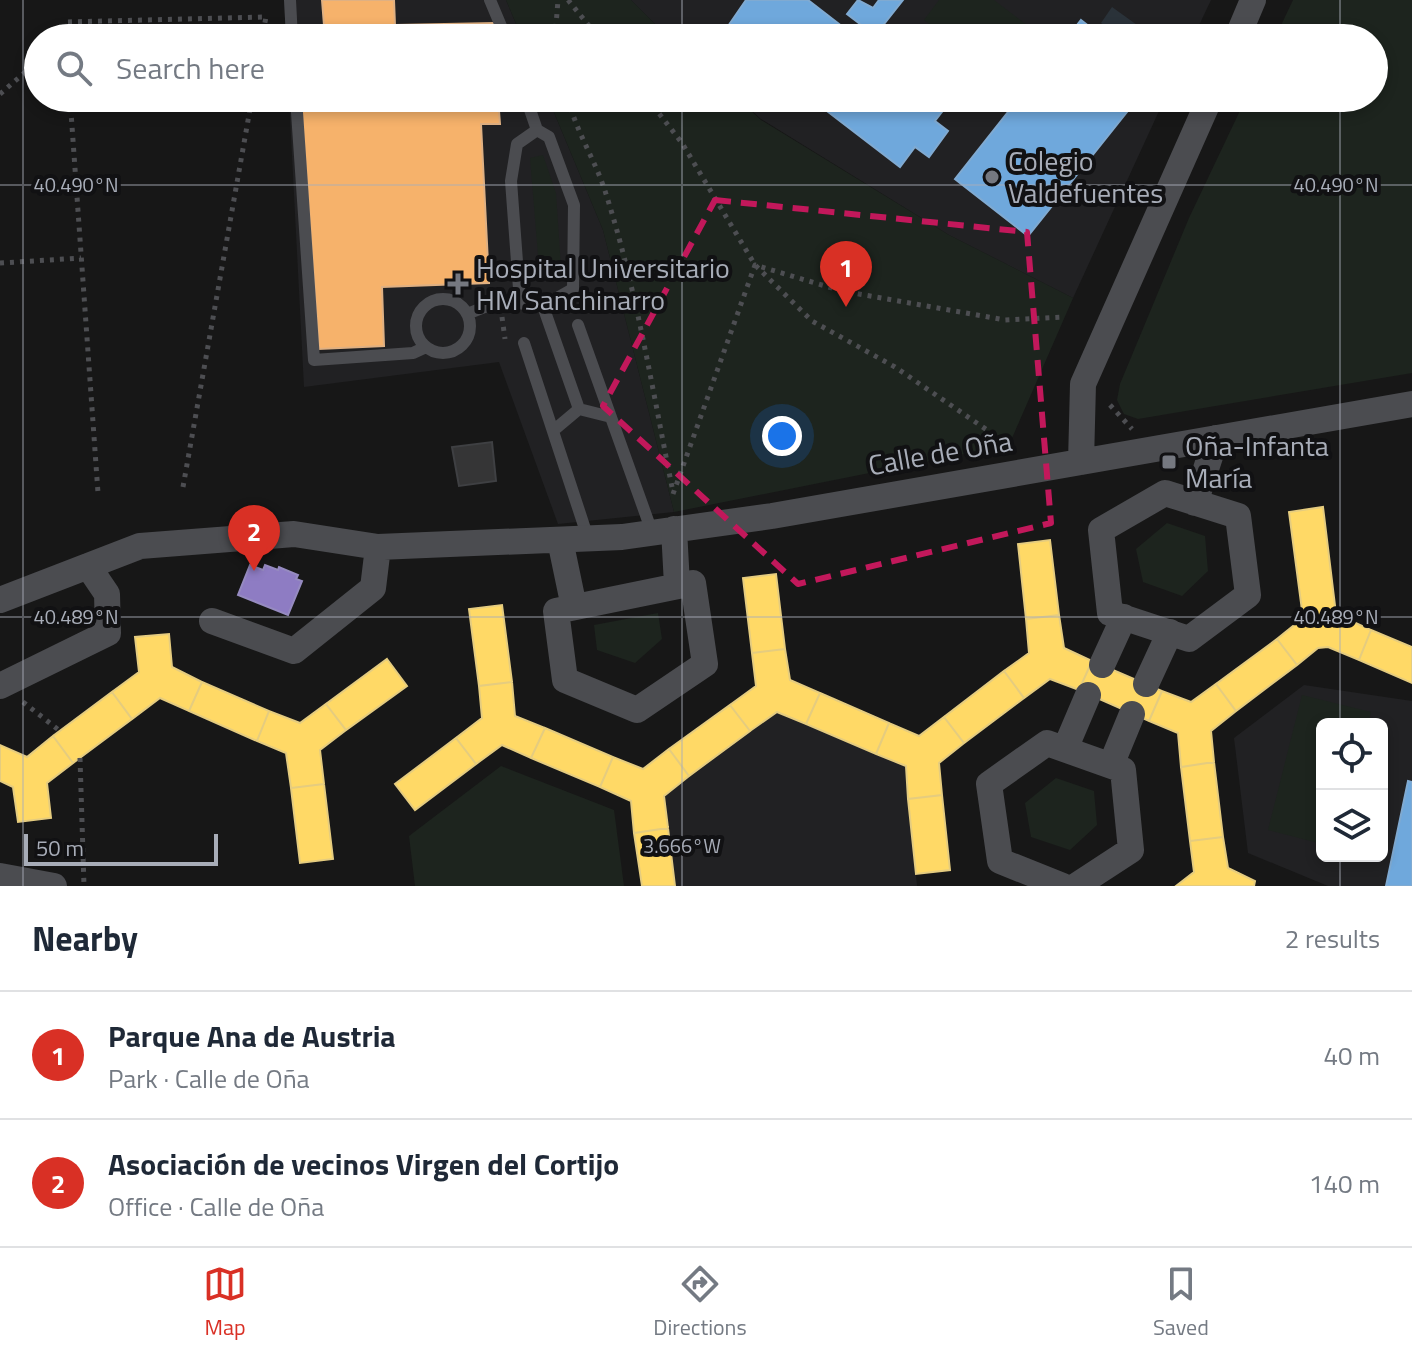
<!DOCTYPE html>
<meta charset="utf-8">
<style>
body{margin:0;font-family:"Titillium Web",sans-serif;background:#f6f6f7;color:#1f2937}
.controls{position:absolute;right:24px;bottom:24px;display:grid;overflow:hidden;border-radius:12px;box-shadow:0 4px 12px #0003}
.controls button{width:72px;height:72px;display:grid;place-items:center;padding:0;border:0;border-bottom:2px solid #e0e1e3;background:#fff;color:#1f2937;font:40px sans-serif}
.scale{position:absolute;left:24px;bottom:20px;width:194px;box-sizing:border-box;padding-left:8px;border:4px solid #a8adb8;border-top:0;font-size:22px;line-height:28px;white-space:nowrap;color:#a8adb8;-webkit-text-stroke:6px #111113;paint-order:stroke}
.you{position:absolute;left:782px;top:436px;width:28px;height:28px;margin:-20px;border:6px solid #fff;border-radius:50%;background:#1a73e8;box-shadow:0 0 0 12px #1a73e833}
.badge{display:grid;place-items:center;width:52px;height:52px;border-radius:50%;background:#d93025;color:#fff;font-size:26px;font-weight:700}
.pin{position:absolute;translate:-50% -66px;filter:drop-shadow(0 2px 4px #0008)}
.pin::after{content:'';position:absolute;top:42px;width:28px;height:24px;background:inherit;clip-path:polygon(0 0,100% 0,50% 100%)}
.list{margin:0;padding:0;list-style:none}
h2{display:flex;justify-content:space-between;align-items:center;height:104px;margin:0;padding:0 32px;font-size:34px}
h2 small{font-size:26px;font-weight:400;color:#747a83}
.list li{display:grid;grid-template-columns:52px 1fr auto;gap:24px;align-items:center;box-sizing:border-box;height:128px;padding:0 32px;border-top:2px solid #e0e1e3}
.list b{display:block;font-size:30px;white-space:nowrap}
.list p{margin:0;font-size:26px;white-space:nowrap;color:#747a83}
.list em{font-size:26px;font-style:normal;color:#747a83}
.icon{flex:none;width:44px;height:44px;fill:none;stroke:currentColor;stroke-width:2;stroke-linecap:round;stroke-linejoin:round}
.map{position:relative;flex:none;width:1412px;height:886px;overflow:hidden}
.search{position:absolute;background:#fff;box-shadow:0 4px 12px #0003;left:24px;right:24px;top:24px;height:88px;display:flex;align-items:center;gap:20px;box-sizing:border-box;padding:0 28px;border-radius:44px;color:#747a83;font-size:30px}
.sheet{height:360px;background:#fff}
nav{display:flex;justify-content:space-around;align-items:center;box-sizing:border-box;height:112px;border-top:2px solid #e0e1e3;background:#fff;font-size:22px;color:#747a83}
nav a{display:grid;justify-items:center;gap:4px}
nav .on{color:#d93025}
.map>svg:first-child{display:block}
</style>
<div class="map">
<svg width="1412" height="886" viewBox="0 0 1412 886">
<rect width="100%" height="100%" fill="#171717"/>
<path fill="#212123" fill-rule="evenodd" d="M284,0H506L522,38H286Z
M631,0H1211L1193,38H669Z
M289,98H548L603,230L674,512L558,524L499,362L304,387Z
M737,98H1165L1073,298L949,235L761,119Z
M1304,685L1412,701V886H1328L1248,853L1234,738ZM1322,724H1382V856H1322Z
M777,712L906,766L917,886H675L664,796Z"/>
<path fill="#1d241e" d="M506,0H631L669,38H522Z
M939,0H994L1044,38H948L924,20Z
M1293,0H1412V373L1138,419L1124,414L1117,400L1120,384L1189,218L1246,98H1374V38H1275Z
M548,98H737L761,120L949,235L1073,298L1009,445L674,512L603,230Z
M543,155L556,193L561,268L554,273L542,272L539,267L530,158Z
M1167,523L1205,536L1208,571L1182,596L1143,582L1136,549Z
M658,613L662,639L635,663L597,650L594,625Z
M1302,695L1371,712L1368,724H1322V844L1268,830Z
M501,766L614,810L624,886H415L409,836Z
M1056,778L1094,791L1097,825L1070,850L1031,837L1025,803Z"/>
<path fill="#2a3239" d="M1112,7L1151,35L1149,38H1122L1101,23Z"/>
<path fill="#ffd966" stroke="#e5cc7f" stroke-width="2" d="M1323,507L1336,614L1303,618L1289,512Z
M1050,540L1059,615L1026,619L1018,544Z
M776,574L785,649L752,653L743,578Z
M502,605L512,682L479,686L469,609Z
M1336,614L1371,630L1359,660L1328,647L1318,648L1297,665L1277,639L1303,618Z
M1059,615L1064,648L1092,661L1079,690L1050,679L1024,698L1004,671L1029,653L1026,619Z
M1371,630L1412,647V683L1359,660Z
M169,634L172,667L202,682L189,711L160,698L132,719L112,692L139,672L135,637Z
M1277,639L1297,665L1236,711L1216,684Z
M785,649L790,680L820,693L806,724L777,712L750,731L730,705L756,686L752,653Z
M387,659L407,686L346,730L326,704Z
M1092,661L1162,691L1149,721L1079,690Z
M1004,671L1024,698L964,743L944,717Z
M202,682L269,711L257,741L189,711Z
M512,682L515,716L545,728L531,758L502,745L476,764L456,738L482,718L479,686Z
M1216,684L1236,711L1211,731L1214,762L1181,767L1178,733L1149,721L1162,691L1191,702Z
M112,692L132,719L73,763L53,736Z
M820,693L889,723L876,754L806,724Z
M326,704L346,730L320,750L324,784L291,788L286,753L257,741L269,711L300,723Z
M730,705L750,731L689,776L669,749Z
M944,717L964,743L939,763L942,795L908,799L906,766L876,754L889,723L919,736Z
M545,728L613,757L600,787L531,758Z
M53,736L73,763L47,783L51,818L18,822L13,787L0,781V745L27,757Z
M456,738L476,764L415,810L395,784Z
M669,749L689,776L664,796L668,828L634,833L631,801L600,787L613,757L643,769Z
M1214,762L1223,837L1190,841L1181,767Z
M324,784L333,859L300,863L291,788Z
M942,795L950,870L916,874L908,799Z
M668,828L675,886H642L634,833Z
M1223,837L1228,868L1255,881L1254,886H1176L1194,872L1190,841Z"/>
<path fill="#8e7cc3" stroke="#968bc0" stroke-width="2" d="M250,565L263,570L265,565L278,570L279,567L298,575L296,579L302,581L288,615L238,595Z"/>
<path fill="#6fa8dc" stroke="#80aad1" stroke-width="2" d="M746,0H808L852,34L860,24L847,14L858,0L873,8L879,0H903L873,38H732L724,32Z
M1081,20L1104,38H1067Z
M810,98H932L945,108L935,121L948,131L929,157L915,147L900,167Z
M1019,98H1125L1123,101L1131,107L1028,236L955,179Z
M1408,781L1412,782V886H1386Z"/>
<path fill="#f6b26b" stroke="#dfb082" stroke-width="2" d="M322,0H394L395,25L494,23V38H325Z
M301,98H498L500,124H481L489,283L382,287L384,346L319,349Z"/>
<path fill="#353536" stroke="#3f4043" stroke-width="2" d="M492,442L496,481L459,486L452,447Z"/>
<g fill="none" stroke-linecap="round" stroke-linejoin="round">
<path stroke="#4d4e52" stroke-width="5" stroke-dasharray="4 6" stroke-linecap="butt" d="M568,0L599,38
M65,38L64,22L266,17L262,38
M555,38L558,0
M0,94L38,61
M70,98L98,493
M568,98C576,132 596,161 606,194C637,291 653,393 673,492
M647,98L682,143L755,265L812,321L895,367L1009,445V452
M0,263L81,258
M502,317L505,339
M1110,405L1132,429
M183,487L252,98
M673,494L755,265L842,291L1005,320L1065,317
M23,702L60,731
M80,758L84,886"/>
<path stroke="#4b4c50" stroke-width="12" d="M290,0L292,38
M490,0L506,38
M296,98L314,360L413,353L426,347
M416 326a27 27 0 1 1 54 0a27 27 0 1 1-54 0Z
M520,302L511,181L517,144L537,130
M543,306L579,409
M467,314L500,301L543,306L573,289L574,205L549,137L537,130L526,98
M578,325L652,532
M524,343L588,538
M554,430L579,409L611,417"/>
<path stroke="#4b4c50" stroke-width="26" d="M1237,38L1253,0
M1081,462L1083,384L1210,98
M1165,493L1238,516L1248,595L1189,639L1110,613L1101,530Z
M1195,503L1216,438
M674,529L677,585
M560,540L574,607
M693,583L705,664L637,710L565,680L556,611Z
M0,600L140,546L294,534L378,547L622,537L772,516L1412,404
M212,621L294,651L373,588L378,547
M1102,665L1124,617
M1146,684L1170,632
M0,686L108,633L107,594L88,566
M1065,749L1088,695
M1111,765L1132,714
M0,876L54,886
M1063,886L1000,861L989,784L1047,743L1123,770L1131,850L1076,886"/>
</g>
<path fill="none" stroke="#c2185b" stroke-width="6" stroke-dasharray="16 10" stroke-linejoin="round" d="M715,200L1027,232L1051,523L798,584L603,406Z"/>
<path fill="none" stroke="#a8adb8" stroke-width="2" stroke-opacity="0.45" d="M23,0V886M682,0V38M1340,0V38M682,98V886M1340,98V724M0,185H1412M0,617H1412M1340,856V886"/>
<g fill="#757880" stroke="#111113" stroke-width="3">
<circle cx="992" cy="177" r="8"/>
<path d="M454 272h8v8h8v8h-8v8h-8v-8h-8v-8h8z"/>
<rect x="1161" y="454" width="16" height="16" rx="4"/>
</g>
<g text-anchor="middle" stroke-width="8" stroke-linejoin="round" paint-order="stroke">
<g font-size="28" fill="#a8adb8" stroke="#111113" text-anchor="start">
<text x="1008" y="171">Colegio<tspan x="1008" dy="32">Valdefuentes</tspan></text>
<text x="476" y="278">Hospital Universitario<tspan x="476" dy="32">HM Sanchinarro</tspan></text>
<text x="1185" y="456">Oña-Infanta<tspan x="1185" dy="32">María</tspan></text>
</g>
<g font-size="28" fill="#a8adb8" stroke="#111113">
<text transform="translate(940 453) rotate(-10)" y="10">Calle de Oña</text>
</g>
</g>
<g font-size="20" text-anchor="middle" fill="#a8adb8" stroke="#111113" stroke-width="8" stroke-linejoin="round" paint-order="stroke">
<text x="76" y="192">40.490°N</text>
<text x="1336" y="192">40.490°N</text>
<text x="76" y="624">40.489°N</text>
<text x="1336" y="624">40.489°N</text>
<text x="682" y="853">3.666°W</text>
</g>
</svg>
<div class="controls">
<button><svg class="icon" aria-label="locate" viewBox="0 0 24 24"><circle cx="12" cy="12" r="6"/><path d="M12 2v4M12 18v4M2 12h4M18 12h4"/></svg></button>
<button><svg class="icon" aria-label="layers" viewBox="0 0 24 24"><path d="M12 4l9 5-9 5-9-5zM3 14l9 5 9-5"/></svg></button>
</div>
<div class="scale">50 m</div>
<div class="you"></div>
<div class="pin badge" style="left:846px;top:307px">1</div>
<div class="pin badge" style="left:254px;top:571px">2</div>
<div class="search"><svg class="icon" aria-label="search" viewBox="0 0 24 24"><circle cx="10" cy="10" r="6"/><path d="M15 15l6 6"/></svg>Search here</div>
</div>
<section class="sheet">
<h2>Nearby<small>2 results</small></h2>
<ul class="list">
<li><span class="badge">1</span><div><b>Parque Ana de Austria</b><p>Park · Calle de Oña</p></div><em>40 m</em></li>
<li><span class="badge">2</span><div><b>Asociación de vecinos Virgen del Cortijo</b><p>Office · Calle de Oña</p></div><em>140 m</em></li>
</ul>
</section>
<nav>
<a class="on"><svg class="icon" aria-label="map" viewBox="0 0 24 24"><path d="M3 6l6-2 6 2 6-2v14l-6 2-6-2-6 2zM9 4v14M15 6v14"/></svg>Map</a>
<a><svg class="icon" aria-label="directions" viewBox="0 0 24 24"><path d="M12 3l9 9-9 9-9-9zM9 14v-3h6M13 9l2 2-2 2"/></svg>Directions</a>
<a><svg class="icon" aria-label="saved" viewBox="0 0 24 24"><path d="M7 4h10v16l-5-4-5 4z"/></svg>Saved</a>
</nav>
